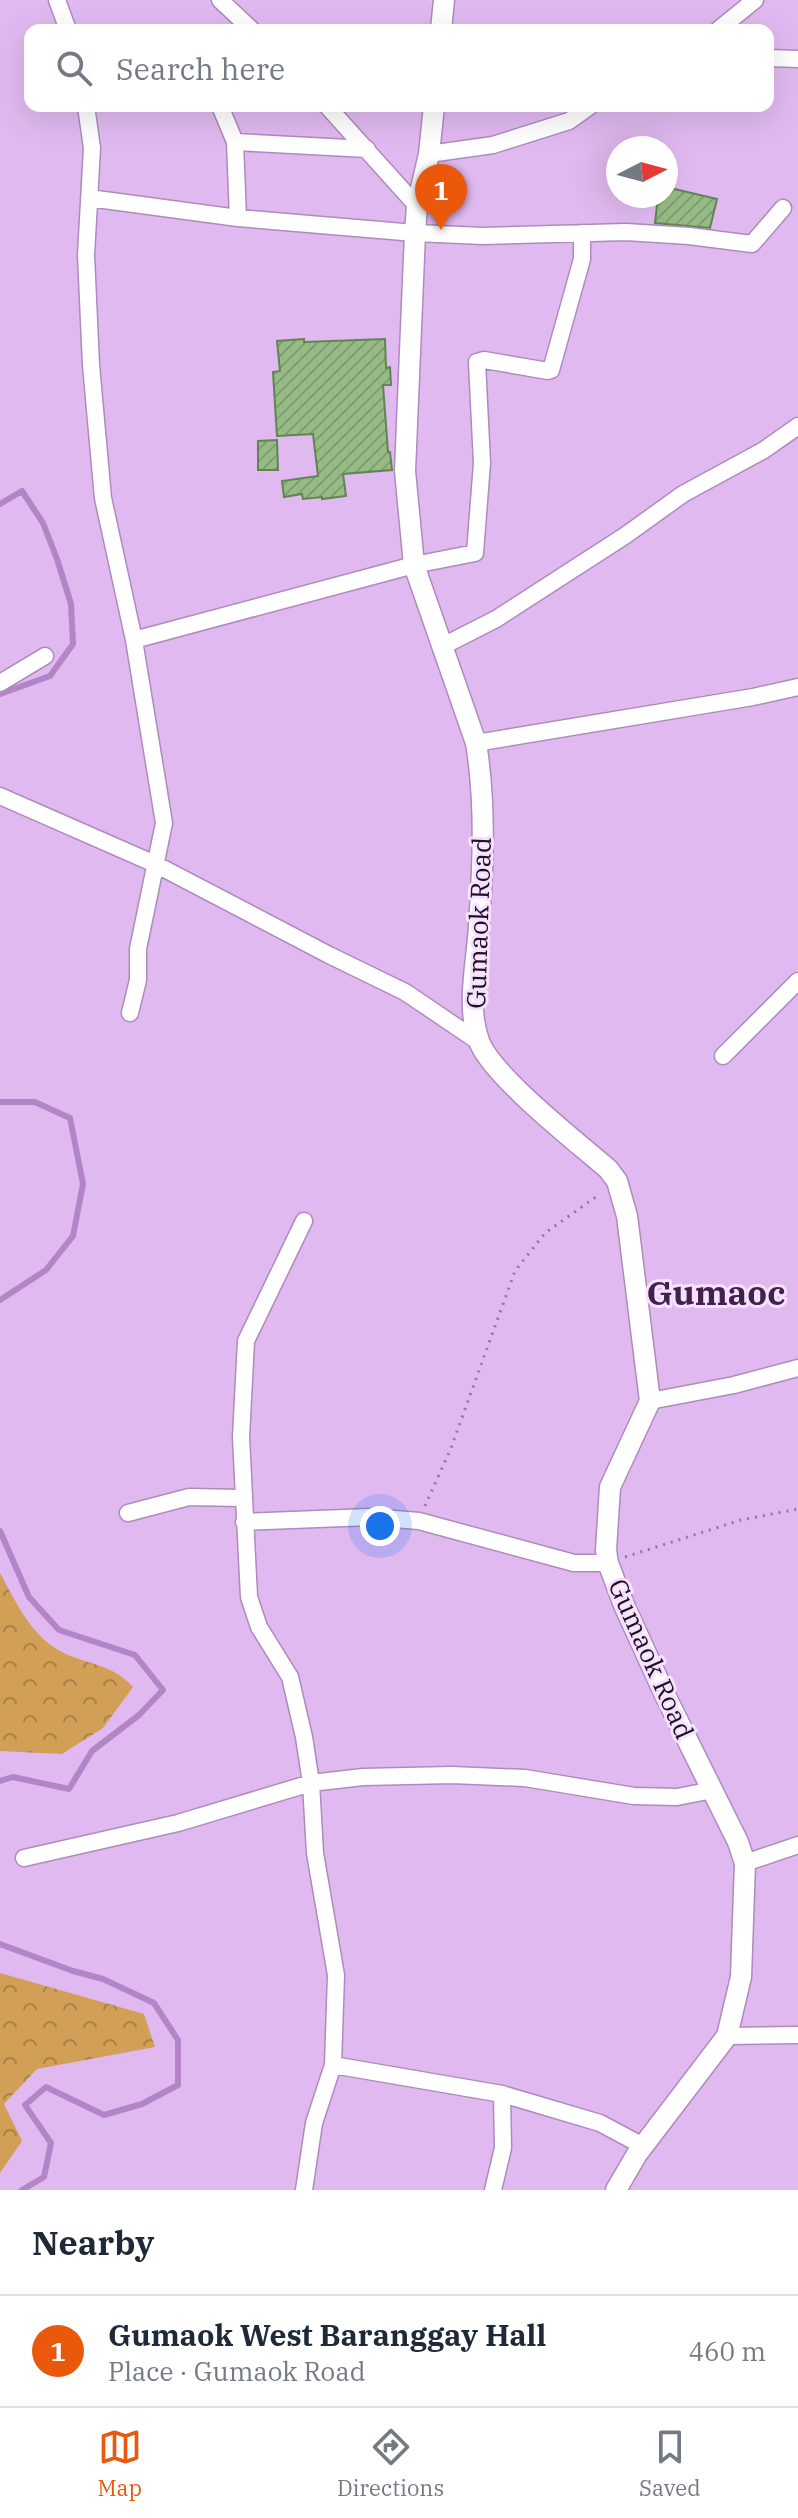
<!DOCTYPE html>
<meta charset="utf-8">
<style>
body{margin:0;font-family:"IBM Plex Serif",serif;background:#f2f2f3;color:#1f2937}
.compass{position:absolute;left:606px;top:136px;width:72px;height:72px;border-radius:50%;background:#fff;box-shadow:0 8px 32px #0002;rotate:84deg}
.you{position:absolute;left:380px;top:1526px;width:28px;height:28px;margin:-20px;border:6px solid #fff;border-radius:50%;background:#1a73e8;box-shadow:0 0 0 12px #1a73e833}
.badge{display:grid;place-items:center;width:52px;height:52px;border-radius:50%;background:#ea580c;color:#fff;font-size:26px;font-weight:700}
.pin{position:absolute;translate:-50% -66px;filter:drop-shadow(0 2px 4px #0008)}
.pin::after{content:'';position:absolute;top:42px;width:28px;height:24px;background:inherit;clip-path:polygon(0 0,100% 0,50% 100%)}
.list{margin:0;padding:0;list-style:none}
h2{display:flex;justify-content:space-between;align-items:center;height:104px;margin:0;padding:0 32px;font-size:34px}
h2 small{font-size:26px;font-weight:400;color:#747a83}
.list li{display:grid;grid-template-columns:52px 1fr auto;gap:24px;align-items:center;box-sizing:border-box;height:112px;padding:0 32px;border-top:2px solid #e0e1e3}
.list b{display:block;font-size:30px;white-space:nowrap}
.list p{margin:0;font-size:26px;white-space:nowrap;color:#747a83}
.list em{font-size:26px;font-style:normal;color:#747a83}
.icon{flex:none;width:44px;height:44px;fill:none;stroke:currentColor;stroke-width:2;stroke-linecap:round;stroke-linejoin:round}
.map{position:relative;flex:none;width:798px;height:2190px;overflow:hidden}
.search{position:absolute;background:#fff;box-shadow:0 8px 32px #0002;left:24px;right:24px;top:24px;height:88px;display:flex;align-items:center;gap:20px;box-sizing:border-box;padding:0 28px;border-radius:16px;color:#747a83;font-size:30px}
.sheet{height:216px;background:#fff}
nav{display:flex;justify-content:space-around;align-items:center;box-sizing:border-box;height:112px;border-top:2px solid #e0e1e3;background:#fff;font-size:22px;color:#747a83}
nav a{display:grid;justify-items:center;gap:4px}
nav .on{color:#ea580c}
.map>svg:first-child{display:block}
</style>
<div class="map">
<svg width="798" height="2190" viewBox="0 0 798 2190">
<defs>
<pattern id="forest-crowns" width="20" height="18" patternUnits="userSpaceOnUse" patternTransform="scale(2)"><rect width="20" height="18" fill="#d1a056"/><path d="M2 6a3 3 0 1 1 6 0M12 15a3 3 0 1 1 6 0" fill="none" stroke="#a98147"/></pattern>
<pattern id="building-hatch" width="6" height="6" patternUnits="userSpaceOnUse" patternTransform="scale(2)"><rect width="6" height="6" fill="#96bb84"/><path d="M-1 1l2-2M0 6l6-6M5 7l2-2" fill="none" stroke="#81a072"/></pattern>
</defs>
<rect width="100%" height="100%" fill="#e0b9f0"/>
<path fill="url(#forest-crowns)" d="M0,1573C15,1600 28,1630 55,1648C81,1665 110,1661 133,1687L103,1728L62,1754L0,1751Z
M0,1973L144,2014L155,2047L37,2069L4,2104L22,2141L0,2173Z"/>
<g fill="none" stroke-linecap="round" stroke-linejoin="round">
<path stroke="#b384c6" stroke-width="6" d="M0,504L22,491L43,523L57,559L71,604L73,644L50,676L0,694
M0,1102H35L70,1118L83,1184L73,1236L46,1270L0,1300
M0,1531L29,1597L59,1630L135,1655L163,1690L139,1715L92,1751L69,1789L13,1777L0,1781
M0,1944L73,1971L103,1979L154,2003L178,2040V2085L142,2104L104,2115L46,2087L25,2105L51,2143L44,2177L22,2190"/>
</g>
<path fill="url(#building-hatch)" stroke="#618450" stroke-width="2" d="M666,187L717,199L710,228L655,223L658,196H666Z
M304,339V342L385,339L386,368L390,367L391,385H383L388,452H390L392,470L343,474L346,496L322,499V497L303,499L302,494L284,497L282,481L318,476L313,434L277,436L273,372L280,371L277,341Z
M277,440L278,470H258V441Z"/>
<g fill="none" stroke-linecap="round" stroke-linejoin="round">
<g stroke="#af8abe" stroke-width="19">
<path id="minor" d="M57,0L68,30
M220,0L252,30
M718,30L755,0
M768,58L798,59
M86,106L92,148L86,255L91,365L103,498L134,640L164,823L138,949V980L130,1013
M220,106L235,142
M327,106L417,206
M367,149L235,142L238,218L415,233L483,236L626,232L689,236L752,244L783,208
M429,154L493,145L569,121L590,106
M89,198L238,218
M134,640L414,565L475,553L482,463L477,362L484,360L548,371L551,370L582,259V233
M441,647L496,619L626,535L683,494L764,450L798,426
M0,683L45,656
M476,743L753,697L798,687
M0,796L155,864L329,955L405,992L479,1042
M723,1056L798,981
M304,1221L246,1341L241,1437L249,1597L259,1627L290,1677L304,1737L311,1783L315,1853L336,1975L333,2065L314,2123L304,2190
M650,1401L734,1385L798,1368
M128,1513L189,1497L242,1498
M244,1522L370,1517L419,1521L574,1563H608
M24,1858L178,1823L311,1783L363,1777L452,1775L525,1778L634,1796L677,1797L713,1790
M745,1863L798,1845
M727,2036L798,2035
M333,2065L502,2094L600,2123L643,2146
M493,2190L503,2148L502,2094"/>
</g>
<g stroke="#af8abe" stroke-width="23">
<path id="tertiary" d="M441,30L444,0
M434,106L429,154L417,206L415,233L405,471L414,565L476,743C486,804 483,865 479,926C477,962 466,1006 479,1041C491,1075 578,1143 608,1169L617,1181L627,1216L650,1401L610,1487L606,1550L608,1563L624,1605L665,1695L738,1842L745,1863L741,1977L727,2036L637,2154L616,2190"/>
</g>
<path stroke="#93769f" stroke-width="3" stroke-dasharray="2 6" stroke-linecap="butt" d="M425,1506L451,1448L515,1271L545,1233L600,1194
M625,1557L741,1520L798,1509"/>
<use href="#minor" stroke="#fff" stroke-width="16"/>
<use href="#tertiary" stroke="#fff" stroke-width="20"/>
</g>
<g text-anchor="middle" stroke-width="6" stroke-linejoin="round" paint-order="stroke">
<g font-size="26" fill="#1e1024" stroke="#f6e2fe">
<text transform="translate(479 923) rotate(-88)" y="9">Gumaok Road</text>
<text transform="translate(651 1659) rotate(66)" y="9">Gumaok Road</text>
</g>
<g font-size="34" font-weight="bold" fill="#42214f" stroke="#f6e2fe">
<text x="716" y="1305">Gumaoc</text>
</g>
</g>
</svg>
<svg class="compass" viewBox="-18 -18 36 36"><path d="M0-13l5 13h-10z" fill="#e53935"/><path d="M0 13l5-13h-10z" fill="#747a83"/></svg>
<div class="you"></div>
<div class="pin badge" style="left:441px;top:230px">1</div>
<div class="search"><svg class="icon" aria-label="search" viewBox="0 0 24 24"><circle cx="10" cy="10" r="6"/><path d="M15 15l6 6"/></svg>Search here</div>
</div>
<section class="sheet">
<h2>Nearby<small></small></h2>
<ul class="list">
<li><span class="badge">1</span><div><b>Gumaok West Baranggay Hall</b><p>Place · Gumaok Road</p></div><em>460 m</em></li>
</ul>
</section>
<nav>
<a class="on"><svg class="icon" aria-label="map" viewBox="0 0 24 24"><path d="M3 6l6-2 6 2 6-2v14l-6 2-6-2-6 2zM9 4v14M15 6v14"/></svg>Map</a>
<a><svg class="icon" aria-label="directions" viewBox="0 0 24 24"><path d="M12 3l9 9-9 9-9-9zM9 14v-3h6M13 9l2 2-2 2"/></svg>Directions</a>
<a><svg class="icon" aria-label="saved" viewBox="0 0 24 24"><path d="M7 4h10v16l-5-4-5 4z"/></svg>Saved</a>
</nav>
